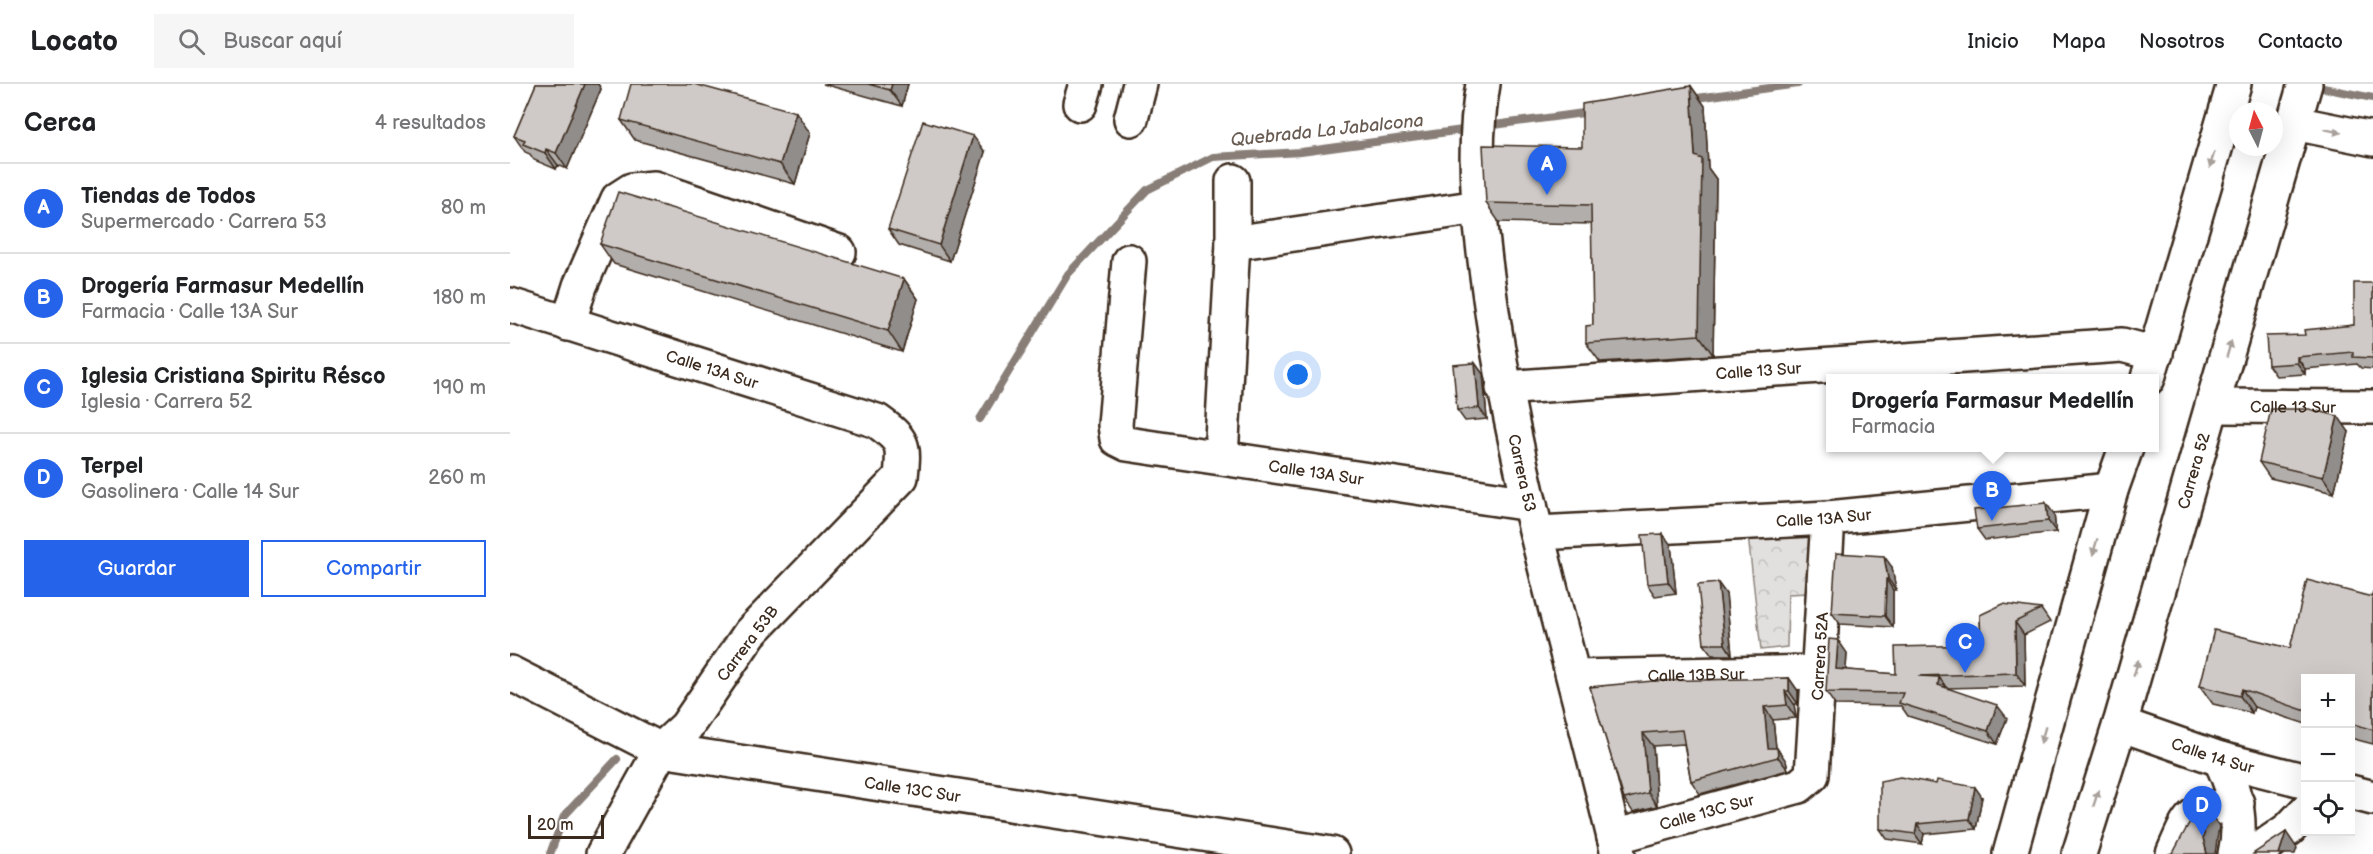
<!DOCTYPE html>
<html lang="es">
<meta charset="utf-8">
<style>
body{margin:0;font-family:"Balsamiq Sans",sans-serif;background:#f6f6f6;color:#202124}
.controls{position:absolute;right:18px;bottom:18px;display:grid;overflow:hidden;border-radius:0px;box-shadow:0 6px 24px #0002}
.controls button{width:54px;height:54px;display:grid;place-items:center;padding:0;border:0;border-bottom:2px solid #e0e0e0;background:#fff;color:#202124;font:30px sans-serif}
.compass{position:absolute;left:1719px;top:18px;width:54px;height:54px;border-radius:50%;background:#fff;box-shadow:0 6px 24px #0002;rotate:354deg}
.scale{position:absolute;left:18px;bottom:15px;width:76px;box-sizing:border-box;padding-left:6px;border:3px solid #3b2a1e;border-top:0;font-size:16px;line-height:21px;white-space:nowrap;color:#3b2a1e;-webkit-text-stroke:4px #fff;paint-order:stroke}
.you{position:absolute;left:788px;top:291px;width:21px;height:21px;margin:-15px;border:4px solid #fff;border-radius:50%;background:#1a73e8;box-shadow:0 0 0 9px #1a73e833}
.badge{display:grid;place-items:center;width:39px;height:39px;border-radius:50%;background:#2563eb;color:#fff;font-size:20px;font-weight:700}
.pin{position:absolute;translate:-50% -50px;filter:drop-shadow(0 2px 3px #0008)}
.pin::after{content:'';position:absolute;top:32px;width:21px;height:18px;background:inherit;clip-path:polygon(0 0,100% 0,50% 100%)}
.popup{position:absolute;left:1316px;top:290px;width:333px;height:78px;box-sizing:border-box;display:grid;place-content:center;border-radius:0px;background:#fff;filter:drop-shadow(0 2px 4px #0005);font-size:20px;white-space:nowrap;color:#757577}
.popup b{font-size:22px;color:#202124}
.popup::after{content:'';position:absolute;left:50%;top:100%;margin-left:-12px;border:12px solid transparent;border-top-color:#fff}
.list{margin:0;padding:0;list-style:none}
h2{display:flex;justify-content:space-between;align-items:center;height:78px;margin:0;padding:0 24px;font-size:26px}
h2 small{font-size:20px;font-weight:400;color:#757577}
.list li{display:grid;grid-template-columns:39px 1fr auto;gap:18px;align-items:center;box-sizing:border-box;height:90px;padding:0 24px;border-top:2px solid #e0e0e0}
.list b{display:block;font-size:22px;white-space:nowrap}
.list p{margin:0;font-size:20px;white-space:nowrap;color:#757577}
.list em{font-size:20px;font-style:normal;color:#757577}
.actions{display:flex;gap:12px;padding:18px 24px}
.actions a{flex:1;padding:14px 0;border:2px solid #2563eb;border-radius:0px;text-align:center;font-size:21px;color:#2563eb}
.actions .main{background:#2563eb;color:#fff}
.icon{flex:none;width:33px;height:33px;fill:none;stroke:currentColor;stroke-width:2;stroke-linecap:round;stroke-linejoin:round}
.map{position:relative;flex:none;width:1863px;height:770px;overflow:hidden}
header{display:flex;align-items:center;gap:36px;box-sizing:border-box;height:84px;padding:0 30px;background:#fff;border-bottom:2px solid #e0e0e0}
header strong{font-size:28px}
nav{display:flex;gap:33px;margin-inline-start:auto;font-size:21px}
.search{width:420px;height:54px;background:#f6f6f6;display:flex;align-items:center;gap:15px;box-sizing:border-box;padding:0 21px;border-radius:0px;color:#757577;font-size:22px}
main{display:flex}
aside{flex:1;background:#fff}
.map>svg:first-child{display:block}
</style>
<header>
<strong>Locato</strong>
<div class="search"><svg class="icon" aria-label="search" viewBox="0 0 24 24"><circle cx="10" cy="10" r="6"/><path d="M15 15l6 6"/></svg>Buscar aquí</div>
<nav><a>Inicio</a><a>Mapa</a><a>Nosotros</a><a>Contacto</a></nav>
</header>
<main>
<aside>
<h2>Cerca<small>4 resultados</small></h2>
<ul class="list">
<li><span class="badge">A</span><div><b>Tiendas de Todos</b><p>Supermercado · Carrera 53</p></div><em>80 m</em></li>
<li><span class="badge">B</span><div><b>Drogería Farmasur Medellín</b><p>Farmacia · Calle 13A Sur</p></div><em>180 m</em></li>
<li><span class="badge">C</span><div><b>Iglesia Cristiana Spiritu Résco</b><p>Iglesia · Carrera 52</p></div><em>190 m</em></li>
<li><span class="badge">D</span><div><b>Terpel</b><p>Gasolinera · Calle 14 Sur</p></div><em>260 m</em></li>
</ul>
<div class="actions"><a class="main">Guardar</a><a>Compartir</a></div>
</aside>
<div class="map">
<svg width="1863" height="770" viewBox="0 0 1863 770">
<defs>
<pattern id="park-crowns" width="20" height="18" patternUnits="userSpaceOnUse" patternTransform="scale(1.5)"><rect width="20" height="18" fill="#e2e0de"/><path d="M2 6a3 3 0 1 1 6 0M12 15a3 3 0 1 1 6 0" fill="none" stroke="#c3c0be"/></pattern>
</defs>
<rect width="100%" height="100%" fill="#fff"/>
<filter id="ink" filterUnits="userSpaceOnUse"><feTurbulence type="fractalNoise" baseFrequency=".0167" numOctaves="2"/><feDisplacementMap in="SourceGraphic" scale="12" xChannelSelector="R" yChannelSelector="G"/><feConvolveMatrix kernelMatrix="1 2 1 2 8 2 1 2 1" color-interpolation-filters="sRGB"/></filter>
<g filter="url(#ink)">
<path fill="url(#park-crowns)" stroke="#8e857e" stroke-width="1.5" d="M1306,437L1299,509L1278,510L1277,563L1251,566L1237,443Z"/>
<g fill="none" stroke-linecap="round" stroke-linejoin="round">
<path stroke="#887e77" stroke-width="8" d="M1813,4L1863,14
M1180,15L1288,0
M977,42L1081,28
M470,335L558,190L637,106L703,73L791,68L960,45
M40,770L54,732L107,675"/>
<g stroke="#3b2a1e" stroke-width="38">
<g id="minor">
<path id="s1" d="M973,0C960,72 971,150 981,221C1008,407 1065,588 1108,770"/>
<path d="M570,20L576,0"/>
<path d="M621,35L630,0"/>
<path d="M1784,39L1863,55"/>
<path d="M723,159L969,123"/>
<path id="s2" d="M619,177L605,341L607,355L617,360L1020,420"/>
<path id="s3" d="M0,221L367,337C395,357 394,361 391,393L240,549L176,643L151,666L93,770"/>
<path d="M58,240L70,202L108,115L122,106L144,104L329,168"/>
<path id="s4" d="M993,304L1612,261L1646,270"/>
<path id="s5" d="M1703,322L1863,323"/>
<path d="M711,373L723,159V97"/>
<path id="s6" d="M1028,449L1318,434L1601,406"/>
<path id="s7" d="M0,589L151,666L822,770"/>
<path id="s8" d="M1064,593L1308,588"/>
<path id="s9" d="M1610,640L1710,675L1796,697"/>
<path d="M1710,675C1725,705 1733,737 1725,770"/>
<path d="M1840,708L1863,714"/>
<path id="s10" d="M1104,753L1289,702L1302,691L1318,434"/>
<path d="M1663,770C1683,724 1679,730 1727,719"/>
<path d="M1743,770L1779,745L1796,727"/>
</g>
</g>
<g stroke="#3b2a1e" stroke-width="38">
<g id="major">
<path d="M1638,294L1724,0"/>
<path d="M1500,770L1601,406L1616,364"/>
<path id="s11" d="M1569,770L1610,640L1795,0"/>
</g>
</g>
<use href="#minor" stroke="#fff" stroke-width="33"/>
<use href="#major" stroke="#fff" stroke-width="33"/>
</g>
<path fill="#b2aeab" stroke="#3b2a1e" stroke-width="1.5" d="M26,0H88L91,5L57,85L48,81L46,85L24,76L20,70L15,68L4,52Z
M313,0H398L392,22Z
M1181,2L1195,22L1198,84L1206,95L1203,271L1090,278L1076,259L1083,241L1082,140L989,138L976,119L1072,63Z
M111,36L300,49L285,100L125,56Z
M475,68L440,177L389,161L378,145Z
M90,160L394,195L408,215L392,268L104,180Z
M1863,199V285L1851,284L1847,280L1795,285V290L1766,292L1758,281L1795,251L1844,241Z
M965,279L973,290L977,335L955,337L947,326Z
M1839,348L1824,409L1760,394L1749,378Z
M1544,430L1546,448L1475,456L1467,445Z
M1161,461L1166,509L1145,512L1137,500Z
M1382,483L1386,506H1383V543L1330,540L1322,529Z
M1208,499L1216,510L1222,571H1202L1194,560Z
M1863,508V660L1840,654V594H1796V640L1744,623L1742,629L1703,620L1690,602L1780,564L1862,513Z
M1531,525L1540,538L1514,551L1515,602L1437,604L1497,634L1487,660L1398,632L1391,622L1325,621L1316,608L1337,569L1336,586L1386,590L1471,561L1470,531Z
M1279,594L1288,607V620H1284L1286,634L1263,636L1266,664L1276,677L1278,686L1190,710L1181,697L1174,660L1143,662L1147,722L1123,728L1114,715L1080,603Z
M1426,700L1472,713L1466,745L1414,750L1412,760L1377,755L1370,745Z"/>
<path fill="#918d8b" stroke="#3b2a1e" stroke-width="1.5" d="M75,0H88L91,5L57,85L46,69Z
M382,0H398L392,22L380,6Z
M1181,2L1195,22L1198,84L1206,95L1203,271L1189,251L1185,72Z
M286,28L300,49L285,100L270,80Z
M463,52L475,68L440,177L429,161Z
M36,65L48,81L46,85L35,69Z
M394,195L408,215L392,268L378,247Z
M1787,273L1795,285V290L1787,279Z
M965,279L973,290L977,335L969,324Z
M1828,332L1839,348L1824,409L1813,393Z
M1536,419L1544,430L1546,448L1538,437Z
M1153,450L1161,461L1166,509L1158,498Z
M1374,472L1382,483L1386,506L1378,495Z
M1376,495L1383,506V543L1375,532Z
M1208,499L1216,510L1222,571L1215,560Z
M1505,538L1514,551L1515,602L1506,589Z
M1328,556L1337,569L1335,598L1326,585Z
M1429,593L1438,606L1428,601Z
M1279,594L1288,607V620L1279,607Z
M1732,605L1744,623L1742,629L1730,612Z
M1275,607L1284,620L1286,634L1277,621Z
M1487,621L1497,634L1487,660L1478,647Z
M1254,623L1263,636L1267,673L1258,664Z
M1133,649L1143,662L1147,722L1138,709Z
M1267,664L1276,677L1278,686L1268,673Z
M1465,703L1472,713L1466,745L1459,735Z
M1698,726L1709,742L1705,770H1697L1693,754Z
M1407,740L1414,750L1412,760L1405,750Z
M1776,748L1787,764L1785,770H1769Z"/>
<path fill="#cfcac7" stroke="#3b2a1e" stroke-width="1.5" d="M26,0H75L46,69L36,65L35,69L13,60L15,56L4,52Z
M121,0H184L286,28L270,80L111,36Z
M358,0H382L380,6Z
M1181,2L1185,72L1192,75L1189,251L1076,259V242L1083,241L1081,121L976,119L973,61L1072,63V20Z
M413,37L463,52L429,161L378,145Z
M108,108L394,195L378,247L90,160Z
M1844,199H1863V274L1843,273V268L1787,273V279L1758,281L1756,252L1795,251L1794,246L1844,241Z
M965,279L969,324L947,326L943,281Z
M1761,325H1799L1828,332L1813,393L1749,378Z
M1536,419L1538,437L1467,445L1464,426Z
M1153,450L1158,498L1137,500L1132,451Z
M1326,469L1374,472L1378,495H1376L1375,532L1322,529Z
M1797,496L1862,513L1863,508V646L1840,639V594H1796V627L1732,605L1730,612L1690,602L1704,546L1780,564Z
M1208,499L1215,560H1194L1188,501Z
M1493,520L1531,525L1505,538L1506,589L1408,592L1429,593L1428,601L1487,621L1478,647L1389,619L1393,609L1316,608L1319,555L1328,556L1326,585L1386,590L1385,563L1471,561L1470,531Z
M1279,594V607H1275L1277,621L1254,623L1258,664H1267L1268,673L1181,697L1172,646L1133,649L1138,709L1114,715L1080,603L1143,597Z
M1390,693L1426,700L1427,696L1465,703L1459,735L1407,740L1405,750L1370,745V697Z
M1698,726L1693,754L1697,770H1658L1663,769L1683,732Z
M1776,748L1769,770H1743L1744,769Z"/>
<defs><path id="oneway-solid" d="M-6-.8H1V-3.2L6.5 0L1 3.2V.8H-6Z" transform="scale(1.5)"/></defs>
<g fill="#a79f9a">
<use href="#oneway-solid" transform="translate(1823 47) rotate(12)"/>
<use href="#oneway-solid" transform="translate(1702 76) rotate(106)"/>
<use href="#oneway-solid" transform="translate(1719 265) rotate(-74)"/>
<use href="#oneway-solid" transform="translate(1585 463) rotate(106)"/>
<use href="#oneway-solid" transform="translate(1626 584) rotate(-74)"/>
<use href="#oneway-solid" transform="translate(1533 651) rotate(106)"/>
<use href="#oneway-solid" transform="translate(1586 714) rotate(-72)"/>
</g>
</g>
<g text-anchor="middle" stroke-width="6" stroke-linejoin="round" paint-order="stroke">
<g font-size="16" fill="#3b2a1e" stroke="#fff">
<text dy="6" stroke="none"><textPath href="#s3" startOffset="212">Calle 13A Sur</textPath></text>
<text dy="6" stroke="none"><textPath href="#s4" startOffset="256">Calle 13 Sur</textPath></text>
<text dy="6" stroke="none"><textPath href="#s5" startOffset="80">Calle 13 Sur</textPath></text>
<text dy="6" stroke="none"><textPath href="#s11" startOffset="400">Carrera 52</textPath></text>
<text dy="6" stroke="none"><textPath href="#s2" startOffset="381">Calle 13A Sur</textPath></text>
<text dy="6" stroke="none"><textPath href="#s1" startOffset="393">Carrera 53</textPath></text>
<text dy="6" stroke="none"><textPath href="#s6" startOffset="286">Calle 13A Sur</textPath></text>
<text transform="translate(237 559) rotate(-53)" y="6">Carrera 53B</text>
<text dy="6" stroke="none"><textPath href="#s10" startOffset="328">Carrera 52A</textPath></text>
<text dy="6" stroke="none"><textPath href="#s8" startOffset="122">Calle 13B Sur</textPath></text>
<text dy="6" stroke="none"><textPath href="#s9" startOffset="98">Calle 14 Sur</textPath></text>
<text dy="6" stroke="none"><textPath href="#s7" startOffset="424">Calle 13C Sur</textPath></text>
<text dy="6" stroke="none"><textPath href="#s10" startOffset="96">Calle 13C Sur</textPath></text>
</g>
<g font-size="18" font-style="italic" fill="#685b52" stroke="#fff">
<text transform="translate(817 46) rotate(-6)" y="6">Quebrada La Jabalcona</text>
</g>
</g>
</svg>
<div class="controls">
<button>+</button>
<button>−</button>
<button><svg class="icon" aria-label="locate" viewBox="0 0 24 24"><circle cx="12" cy="12" r="6"/><path d="M12 2v4M12 18v4M2 12h4M18 12h4"/></svg></button>
</div>
<svg class="compass" viewBox="-18 -18 36 36"><path d="M0-13l5 13h-10z" fill="#e53935"/><path d="M0 13l5-13h-10z" fill="#757577"/></svg>
<div class="scale">20 m</div>
<div class="you"></div>
<div class="pin badge" style="left:1037px;top:111px">A</div>
<div class="pin badge" style="left:1482px;top:437px">B</div>
<div class="popup"><b>Drogería Farmasur Medellín</b>Farmacia</div>
<div class="pin badge" style="left:1455px;top:589px">C</div>
<div class="pin badge" style="left:1692px;top:752px">D</div>
</div>
</main>
